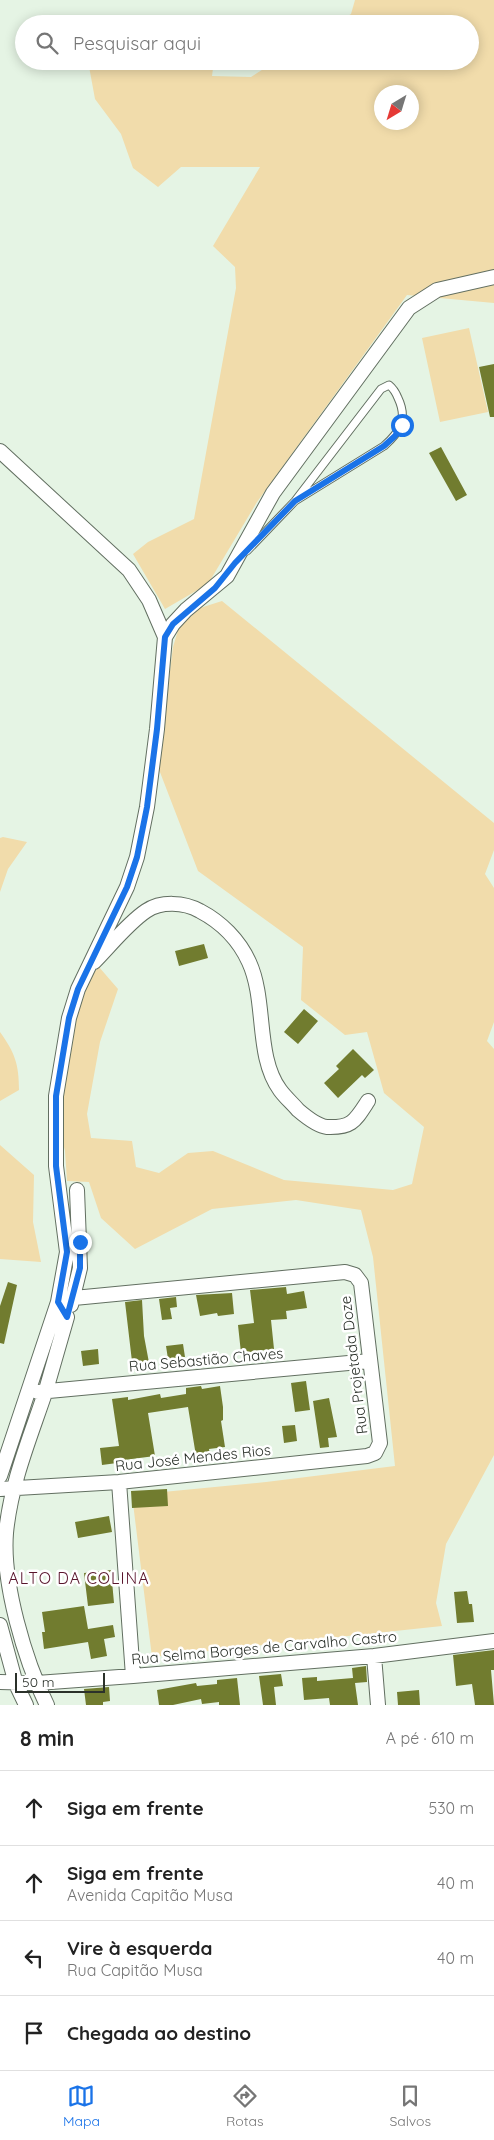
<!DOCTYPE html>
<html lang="pt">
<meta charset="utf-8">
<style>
body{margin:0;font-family:Quicksand,sans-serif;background:#f2f2f2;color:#222}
.compass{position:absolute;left:374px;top:85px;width:45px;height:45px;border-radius:50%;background:#fff;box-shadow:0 2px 12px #0003;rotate:218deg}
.scale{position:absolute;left:15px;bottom:12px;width:90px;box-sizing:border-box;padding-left:5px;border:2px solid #2b312a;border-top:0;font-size:14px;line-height:18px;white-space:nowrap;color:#2b312a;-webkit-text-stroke:4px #fff;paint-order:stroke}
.stop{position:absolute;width:15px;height:15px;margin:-11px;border:4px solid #1a73e8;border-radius:50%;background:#fff}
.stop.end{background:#1a73e8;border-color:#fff;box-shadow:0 1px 5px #0008}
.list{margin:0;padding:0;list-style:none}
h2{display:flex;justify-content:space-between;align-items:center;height:65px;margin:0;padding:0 20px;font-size:21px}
h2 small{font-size:16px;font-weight:400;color:#767676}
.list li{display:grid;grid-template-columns:32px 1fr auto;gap:15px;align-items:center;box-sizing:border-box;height:75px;padding:0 20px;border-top:1px solid #e0e0e0}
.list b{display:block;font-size:19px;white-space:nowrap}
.list p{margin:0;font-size:16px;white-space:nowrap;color:#767676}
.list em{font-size:16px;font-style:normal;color:#767676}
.icon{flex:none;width:28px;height:28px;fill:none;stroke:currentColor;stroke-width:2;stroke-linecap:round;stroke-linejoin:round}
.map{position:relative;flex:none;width:494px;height:1705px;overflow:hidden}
.search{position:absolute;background:#fff;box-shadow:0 2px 12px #0003;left:15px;right:15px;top:15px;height:55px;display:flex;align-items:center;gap:12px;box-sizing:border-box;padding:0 18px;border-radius:28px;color:#767676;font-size:19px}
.sheet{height:365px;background:#fff}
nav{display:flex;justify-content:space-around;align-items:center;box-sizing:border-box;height:70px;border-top:1px solid #e0e0e0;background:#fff;font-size:14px;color:#767676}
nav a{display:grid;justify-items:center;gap:2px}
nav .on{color:#1a73e8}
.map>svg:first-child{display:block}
</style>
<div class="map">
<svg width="494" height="1705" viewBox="0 0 494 1705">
<rect width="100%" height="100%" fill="#e5f4e4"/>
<path fill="#f1dcab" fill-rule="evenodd" d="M355,0H494V303L407,295L257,502L208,584L165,609L133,554L148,542L194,519L236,288L235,267L213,246L260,167H181L158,187L133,168L121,134L95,99L88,61H214L212,76L251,77L276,61H470V24H335L351,14ZM382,92H412V122H382Z
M469,328L488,412L440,422L422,338Z
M222,601L494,823V850L485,874L494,888V1022L487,1041L494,1049V1455L446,1544L436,1603L442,1626L152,1657L132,1495L266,1482L395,1466L373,1257L361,1210L296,1200L212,1209L135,1249L101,1218L89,1182L67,1181L65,1151L58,1123L81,987L99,967L118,989L100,1042L87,1114L91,1138L132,1141L136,1167L159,1173L188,1153L213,1151L284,1180L393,1190L412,1184L424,1127L384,1093L367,1032L345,1035L301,1000L303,947L198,871L158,767L173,647L179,627L200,608Z
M3,837L27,842L8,869L0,892V838Z
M0,1032C15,1053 19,1064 19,1090L0,1101Z
M0,1145L34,1175L33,1222L41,1262L0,1259Z"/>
<path fill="#717c2f" d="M494,364V417H490L479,367Z
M441,447L467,495L456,501L429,453Z
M204,944L208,958L179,966L175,951Z
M304,1009L318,1021L298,1044L284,1032Z
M353,1049L374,1070L365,1078L362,1075L338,1098L324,1083L339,1069L336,1066Z
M8,1282L17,1285L4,1344L0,1343V1306Z
M286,1287L287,1294L304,1291L307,1308L286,1311L287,1319L271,1320L274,1349L241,1353L238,1325L254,1323L250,1290Z
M232,1293L234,1314L218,1316L217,1313L200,1316L196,1295Z
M176,1297L177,1307L170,1308L172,1319L162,1320L159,1299Z
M142,1300L144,1336L150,1368L133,1370L125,1302Z
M183,1344L185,1357L168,1359L166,1346Z
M98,1349L99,1364L83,1366L81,1351Z
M306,1381L310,1410L295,1412L291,1383Z
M201,1386L202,1389L220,1386L223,1407V1420L221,1421L225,1447L209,1449L210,1454L196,1456L188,1407L148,1413L155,1456L116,1461L117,1463L102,1465L100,1448L119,1446L112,1399L128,1397V1400L160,1394L161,1398L186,1394V1388Z
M329,1398L337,1437L328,1438L329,1447L320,1448L313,1401Z
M295,1425L297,1441L284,1443L282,1426Z
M167,1489L168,1506L132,1508L131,1491Z
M109,1516L112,1532L78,1538L75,1522Z
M111,1570L114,1603L88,1606L84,1573Z
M467,1591L469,1604H472L474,1622L457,1623L454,1592Z
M84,1606L88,1629L113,1625L115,1637L104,1639L107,1656L91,1659L88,1642L44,1649L42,1632H45L42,1612Z
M494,1650V1670H491L494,1705H475L472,1684L456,1686L453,1655Z
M366,1666L367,1682L355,1683L358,1705H330L329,1698L304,1700L302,1678L317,1677V1681L353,1678L352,1668Z
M281,1674L283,1686L274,1687L276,1705H263L259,1676Z
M237,1678L240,1705H219V1702L202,1704L201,1699L173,1705H159L157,1690L196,1683L197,1686L217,1684V1680Z
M109,1687L110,1701L103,1702V1705H86L84,1689Z
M419,1690L420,1705H398L397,1692Z"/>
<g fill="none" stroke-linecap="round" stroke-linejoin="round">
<g stroke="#626f61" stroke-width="9">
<path id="service" d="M247,551L295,501L381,389L389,385C394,389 396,393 398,398C408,419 400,432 384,446L295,501"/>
</g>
<g stroke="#626f61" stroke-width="16">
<path id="minor" d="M0,451L129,570L149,600L165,637L157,729L147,807L137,857L127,887L78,989L69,1018L56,1096V1166L67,1252L58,1302L0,1476
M165,637L173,624L186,610L227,576L273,493L409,308L437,290L494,277
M94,962C109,947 128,923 146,911C161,901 184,902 200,911C221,922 239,940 249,962C267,1001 255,1056 280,1090C285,1097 292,1103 298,1110C305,1116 317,1126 327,1127C352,1128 355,1121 368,1101
M71,1305L80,1268L77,1190
M38,1392L370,1361
M119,1482L133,1676
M0,1489L119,1482L367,1456L375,1453L380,1443L361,1283L355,1275L345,1272L74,1298
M0,1625L16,1684L26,1705
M374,1656L378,1705
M0,1682L37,1683L133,1676L374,1656L494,1641
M47,1705C25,1661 2,1583 6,1533C11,1482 30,1438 46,1390C53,1366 60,1342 67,1317L58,1302"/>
</g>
<use href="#service" stroke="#fff" stroke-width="7"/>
<use href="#minor" stroke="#fff" stroke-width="14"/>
</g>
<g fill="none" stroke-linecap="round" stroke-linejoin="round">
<path stroke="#1a73e8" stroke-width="6" d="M80,1242V1268L67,1317L58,1302L67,1252L56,1166V1096L69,1018L78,989L127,887L137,857L147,807L157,729L165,637L173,624L215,588L235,563L295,501L384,446L395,436L402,425"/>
</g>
<g text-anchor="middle" stroke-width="5" stroke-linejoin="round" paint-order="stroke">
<g font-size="15" fill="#2b312a" stroke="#fff">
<text transform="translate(206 1360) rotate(-5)" y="5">Rua Sebastião Chaves</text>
<text transform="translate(354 1365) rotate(-97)" y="5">Rua Projetada Doze</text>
<text transform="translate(193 1458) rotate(-6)" y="5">Rua José Mendes Rios</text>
<text transform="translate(264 1648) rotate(-5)" y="5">Rua Selma Borges de Carvalho Castro</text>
</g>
<g font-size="16" letter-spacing="1" fill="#59152c" stroke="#fff">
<text x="79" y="1584">ALTO DA COLINA</text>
</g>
</g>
</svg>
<svg class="compass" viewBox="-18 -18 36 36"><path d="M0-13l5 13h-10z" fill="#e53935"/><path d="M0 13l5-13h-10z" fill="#767676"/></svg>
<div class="scale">50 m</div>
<div class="stop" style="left:402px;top:425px"></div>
<div class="stop end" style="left:80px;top:1242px"></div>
<div class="search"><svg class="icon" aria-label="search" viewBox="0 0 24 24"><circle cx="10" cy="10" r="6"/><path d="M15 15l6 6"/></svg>Pesquisar aqui</div>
</div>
<section class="sheet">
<h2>8 min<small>A pé · 610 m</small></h2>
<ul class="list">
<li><svg class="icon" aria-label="ahead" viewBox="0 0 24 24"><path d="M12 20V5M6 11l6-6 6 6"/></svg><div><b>Siga em frente</b></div><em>530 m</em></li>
<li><svg class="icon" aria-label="ahead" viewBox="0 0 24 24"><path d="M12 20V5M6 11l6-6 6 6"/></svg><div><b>Siga em frente</b><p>Avenida Capitão Musa</p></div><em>40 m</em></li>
<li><svg class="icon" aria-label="left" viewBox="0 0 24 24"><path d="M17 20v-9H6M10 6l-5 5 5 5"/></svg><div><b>Vire à esquerda</b><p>Rua Capitão Musa</p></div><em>40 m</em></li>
<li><svg class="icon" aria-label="arrive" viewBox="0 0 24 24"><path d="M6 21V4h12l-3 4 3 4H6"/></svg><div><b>Chegada ao destino</b></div></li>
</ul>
</section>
<nav>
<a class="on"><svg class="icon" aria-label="map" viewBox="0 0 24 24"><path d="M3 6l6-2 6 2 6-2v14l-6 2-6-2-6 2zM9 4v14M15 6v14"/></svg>Mapa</a>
<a><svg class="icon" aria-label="directions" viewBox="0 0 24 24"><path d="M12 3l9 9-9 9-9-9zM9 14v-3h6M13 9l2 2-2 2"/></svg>Rotas</a>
<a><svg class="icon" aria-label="saved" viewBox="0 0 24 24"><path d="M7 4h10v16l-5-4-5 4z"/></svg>Salvos</a>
</nav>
